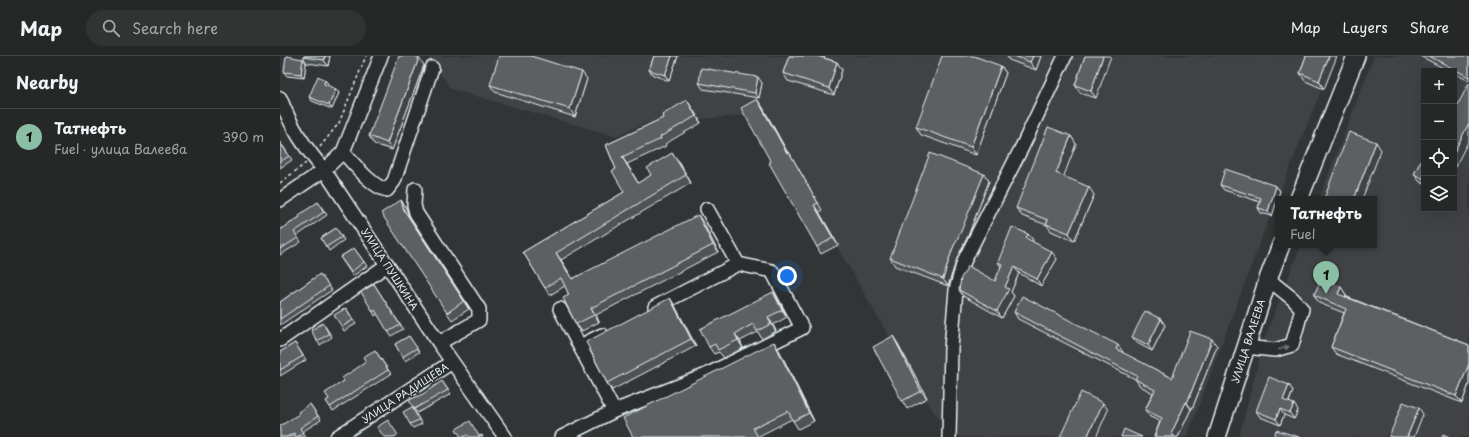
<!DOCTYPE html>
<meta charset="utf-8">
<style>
body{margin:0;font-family:"Playpen Sans",sans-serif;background:#323434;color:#f1f3f6}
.controls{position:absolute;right:12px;top:12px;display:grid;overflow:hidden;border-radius:0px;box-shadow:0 4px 16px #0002}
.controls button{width:36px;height:36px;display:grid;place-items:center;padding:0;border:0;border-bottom:1px solid #424445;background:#262828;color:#f1f3f6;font:20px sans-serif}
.you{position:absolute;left:507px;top:220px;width:14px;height:14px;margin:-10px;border:3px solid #fff;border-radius:50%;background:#1a73e8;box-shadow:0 0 0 6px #1a73e833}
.badge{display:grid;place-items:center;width:26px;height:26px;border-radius:50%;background:#8abfa5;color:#111;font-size:13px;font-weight:700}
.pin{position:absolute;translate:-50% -33px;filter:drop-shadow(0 1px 2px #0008)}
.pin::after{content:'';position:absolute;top:21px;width:14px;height:12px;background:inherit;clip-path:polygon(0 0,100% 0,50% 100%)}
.popup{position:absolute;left:995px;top:140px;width:102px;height:52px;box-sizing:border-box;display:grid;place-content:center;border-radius:0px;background:#262828;filter:drop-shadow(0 1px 3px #0005);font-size:13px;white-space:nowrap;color:#a4a6a8}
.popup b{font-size:15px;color:#f1f3f6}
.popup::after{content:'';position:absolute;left:50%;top:100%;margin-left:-8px;border:8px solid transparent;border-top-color:#262828}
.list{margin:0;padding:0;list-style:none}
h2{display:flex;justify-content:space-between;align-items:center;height:52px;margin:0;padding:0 16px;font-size:17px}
h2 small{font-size:13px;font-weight:400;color:#a4a6a8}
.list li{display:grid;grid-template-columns:26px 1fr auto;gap:12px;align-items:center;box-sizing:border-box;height:56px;padding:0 16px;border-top:1px solid #424445}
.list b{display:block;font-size:15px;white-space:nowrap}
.list p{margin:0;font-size:13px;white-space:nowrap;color:#a4a6a8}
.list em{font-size:13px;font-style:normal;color:#a4a6a8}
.icon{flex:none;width:22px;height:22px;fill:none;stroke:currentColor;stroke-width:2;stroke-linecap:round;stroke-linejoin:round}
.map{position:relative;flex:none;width:1189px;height:381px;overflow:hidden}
header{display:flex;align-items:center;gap:24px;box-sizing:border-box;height:56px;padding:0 20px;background:#262828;border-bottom:1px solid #424445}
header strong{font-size:19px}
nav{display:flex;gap:22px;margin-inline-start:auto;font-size:14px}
.search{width:280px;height:36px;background:#323434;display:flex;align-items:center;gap:10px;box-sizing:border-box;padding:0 14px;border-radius:22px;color:#a4a6a8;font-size:15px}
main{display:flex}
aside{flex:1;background:#262828}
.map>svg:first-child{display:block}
</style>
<header>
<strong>Map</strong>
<div class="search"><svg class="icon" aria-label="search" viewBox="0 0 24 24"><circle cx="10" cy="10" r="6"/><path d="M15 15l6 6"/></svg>Search here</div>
<nav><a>Map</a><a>Layers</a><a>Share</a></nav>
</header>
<main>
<aside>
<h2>Nearby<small></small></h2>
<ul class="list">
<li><span class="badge">1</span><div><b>Татнефть</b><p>Fuel · улица Валеева</p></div><em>390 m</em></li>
</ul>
</aside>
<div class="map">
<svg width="1189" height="381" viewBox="0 0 1189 381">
<rect width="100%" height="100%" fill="#323536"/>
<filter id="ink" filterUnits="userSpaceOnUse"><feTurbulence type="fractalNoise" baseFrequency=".025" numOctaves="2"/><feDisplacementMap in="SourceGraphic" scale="8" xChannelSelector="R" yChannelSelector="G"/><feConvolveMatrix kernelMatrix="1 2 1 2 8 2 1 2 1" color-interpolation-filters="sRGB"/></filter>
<g filter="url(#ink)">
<path fill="#3f4244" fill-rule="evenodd" d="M147,0H1055L983,178L907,381H672L647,346L480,58L364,68L335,80L171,33Z
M1094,0H1189V381H959L984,284L1021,189H1094V143H1039ZM1144,15H1174V153H1144Z"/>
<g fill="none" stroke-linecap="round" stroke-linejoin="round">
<g stroke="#e8f1f8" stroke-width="16">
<path id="minor" d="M0,42C12,73 24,90 44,114L159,287L225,381
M63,96C74,108 92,131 107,134L114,125L152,12
M135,133L134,149L136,157L199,253V264L159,287
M0,144L44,114L63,96L101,0
M375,251L458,208
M280,253L334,355
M0,284L107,209
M300,290L322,279
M965,291L995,294L1012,289L1022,253L1013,243L988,223
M57,381L172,306
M282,381L334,355L424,320L522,272L492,215L458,208L427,153
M669,381L671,292L676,234L684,205L743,89L785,0"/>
</g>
<g stroke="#e8f1f8" stroke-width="20">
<path id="major" d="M1019,143L1076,0
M937,381L988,223L1001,189"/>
</g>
<path stroke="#e8f1f8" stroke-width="1.5" stroke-dasharray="3 3" stroke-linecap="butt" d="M40,91L59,67L86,0
M0,127L26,107"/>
<use href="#minor" stroke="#2a2d2e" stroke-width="13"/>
<use href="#major" stroke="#2a2d2e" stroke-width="17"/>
</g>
<path fill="#4f5355" stroke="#e8f1f8" d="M24,0H50L48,10L27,7L23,1Z
M374,0H398L389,25L373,19L369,14Z
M509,0H545L544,2L557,6L562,14L554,39L508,25L503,17Z
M727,0H761L756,14L729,4Z
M805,0L816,42L800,37L795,29Z
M1026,0L1044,33L1025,25L1020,17Z
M1140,0H1187L1189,1V25L1174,17V15H1169Z
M26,7L24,22L7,20L4,16Z
M144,9L112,94L94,88L89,80Z
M721,10L726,17L696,99L641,79L636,71Z
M307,23L295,61L215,36L210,29Z
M45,24L48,28L47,30L56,33L59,37L52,53L32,45L29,41Z
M419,27H482L479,42L423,33Z
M407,44L412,52L421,67L385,88L386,90L347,108L358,127L398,104L411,127L281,204L293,223L423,166L438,196L316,259L319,266L302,275L296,268L289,239L285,230L270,239L265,232L243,196L344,136L336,113L326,89L383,62Z
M482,50L508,97L509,96L513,103L542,154L539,156L558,189L541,198L537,191Z
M791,80L796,88L783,120L814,139L794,185L771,175L767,169L742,160L736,152Z
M0,87L3,90L12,104L0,112Z
M1144,99V128L1139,125L1134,118Z
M704,118L709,125L688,180L677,202L668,230L615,210L610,202Z
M940,129L996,130L1000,135L992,160L981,157L978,152L980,146L944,134Z
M121,144L126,152L129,161L189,253L172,264L167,257Z
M38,146L47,159L17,180L21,186L0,199V174L20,161Z
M56,172L64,184L49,195L41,182Z
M748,178L753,184L752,185L777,203L761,230L739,217L731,236L734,240L722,262L683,240L679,234L715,225L721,211L718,206Z
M74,192L87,210L73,220L60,201Z
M40,218L52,234L0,269V246Z
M94,228L123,273L111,280L98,258L95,260L93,256Z
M1061,231L1066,239L1065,240L1189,289V328L1182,347L1056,298L1051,291L1064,257L1039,247L1034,239Z
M390,242L395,250L416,290L332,334L327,327Z
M498,244L507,261L493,269L496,275L482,283L478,276L460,285L463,292L444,302L439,296L434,298L429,291Z
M66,252L76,268L64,275L62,271Z
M734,256L843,296L842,297L892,322L937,290L912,353H911L898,381H874L880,365L870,361L865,354L873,337L860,330L855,323L738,263Z
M43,267L52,281L40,289L37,285Z
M885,269L872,295L857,287L852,281Z
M129,280L139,296L125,305L115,288Z
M613,280L618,288L647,342L627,353L622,345Z
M15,287L26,304L0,320V296Z
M95,294L111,318L53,355L46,345L49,343L64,325L86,306Z
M499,294L534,365L518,373L512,363L479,380V381H353Z
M162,325L171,338L137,357L134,353Z
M1009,329L1013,335L1009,346L1018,354L1014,363L1004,359L1000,369L980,361L976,355Z
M30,348L41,364L22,376L26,381H0L19,358Z
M134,355L142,368L133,372L130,368Z"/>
<path fill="#404345" stroke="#e8f1f8" d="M45,0H50L48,10L44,4Z
M392,0H398L389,25L385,19Z
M537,0H545L542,8Z
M753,0H761L756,14L750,6Z
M823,0H831L816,42L811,35Z
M1049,0H1057L1044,33L1039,25Z
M139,2L144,9L112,94L107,87Z
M23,3L26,7L24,22L21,18Z
M557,6L562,14L554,39L549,32Z
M721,10L726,17L696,99L691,91Z
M302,16L307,23L295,61L290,53Z
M478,21L482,27L479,42L475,37Z
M45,24L48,28L46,32L44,28Z
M56,33L59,37L52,53L49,49Z
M477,43L482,50L511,104L507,97Z
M407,44L412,52L421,67L416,60Z
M1189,67V84L1174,113V96Z
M791,80L796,88L782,125L776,117Z
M1096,86L1101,94L1082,143H1074Z
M392,97L398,104L411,127L406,119Z
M342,101L347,108L363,135L358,127Z
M704,118L709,125L688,180L677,202L668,230L663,223L672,194Z
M996,130L1000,135L992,160L988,155Z
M809,131L814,139L794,185L789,177Z
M121,144L126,152L129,161L189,253L124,154Z
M534,149L539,156L558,189L553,182Z
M418,159L423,166L438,196L433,189Z
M748,178L753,184L751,189L746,182Z
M772,196L777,203L761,230L757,223Z
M276,197L281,204L297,230L292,223Z
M734,211L739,217L731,236L734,240L722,262L717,255L725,231Z
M1061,231L1066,239L1063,245L1058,238Z
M493,236L498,244L507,261L502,254Z
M390,242L395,250L416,290L411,283Z
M311,252L316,259L319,266L314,259Z
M488,261L493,269L496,275L491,268Z
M881,263L885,269L872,295L868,289Z
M455,278L460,285L463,292L458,284Z
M613,280L618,288L647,342L641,335Z
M932,283L937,290L912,353L907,347Z
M494,286L499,294L534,365L529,357Z
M838,289L843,296L841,300L836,293Z
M1189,308V328L1182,347L1176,340Z
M1009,329L1013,335L1007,350L1003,344Z
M906,346L911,353L898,381H893L891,378Z
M823,347L828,354L816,381H807Z
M1014,348L1018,354L1014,363L1010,357Z
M1139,352L1143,358L1134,381H1127Z
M1000,353L1004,359L1000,369L996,363Z"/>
<path fill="#5c6063" stroke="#e8f1f8" d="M6,0L23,3L21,18L4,16Z
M24,0H45L44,4L23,1Z
M119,0H135L139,2L107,87L89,80Z
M219,0H251L302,16L290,53L210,29Z
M374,0H392L385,19L369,14Z
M509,0H537L557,6L549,32L503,17Z
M662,0H694L721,10L691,91L636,71Z
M734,0H753L750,6Z
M805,0H823L811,35L795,29Z
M1026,0H1049L1039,25L1020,17Z
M1149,0H1187L1189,1V21Z
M421,12L478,21L475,37L419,27Z
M38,20L45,24L44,28L56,33L49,49L29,41Z
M1189,27V67L1174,96V56Z
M477,43L507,97L509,96L538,147L534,149L553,182L537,191L489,107L491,106L461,52Z
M407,44L416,60L380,81L381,83L342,101L358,127L371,119L367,112L392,97L406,119L276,197L292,223L418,159L433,189L311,252L314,259L296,268L283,242L289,239L281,222L265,232L243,196L344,136L332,115L336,113L326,89L383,62L382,59Z
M768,71L791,80L776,117L809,131L789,177L766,168L768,164L736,152Z
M1069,76L1096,86L1074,143H1044Z
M0,87V86L9,100L0,106Z
M650,97L704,118L682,173L672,194L663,223L610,202Z
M1144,99V123L1134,118Z
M945,113L996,130L988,155L978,152L981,142L940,129Z
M121,144L124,154L184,245L167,257L101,157Z
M38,146L44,156L14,176L18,182L0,193V174L20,161L19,159Z
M732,171L748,178L746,182L772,196L757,223L734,211L725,231L729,233L717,255L679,234L681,222L688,210L715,225L722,208L718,206Z
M56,172L62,181L46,191L41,182Z
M74,192L84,206L71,216L60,201Z
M40,218L49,230L0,263V246Z
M1041,223L1061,231L1058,238L1189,289V308L1176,340L1051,291L1066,253L1034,239Z
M94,228L120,269L108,276L95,254L93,256L81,236Z
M493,236L502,254L488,261L491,268L477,275L473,268L455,278L458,284L438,294L435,288L429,291L420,273Z
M742,240L838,289L836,293L892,322L910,275L932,283L907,347L906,346L891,378L894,379L893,381H874L882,362L865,354L875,334L855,323L857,320L734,256Z
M390,242L411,283L327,327L306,286Z
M66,252L73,264L62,271L54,259Z
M865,255L881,263L868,289L852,281Z
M43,267L49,278L37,285L31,274Z
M129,280L137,292L122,301L115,288Z
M613,280L641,335L622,345L593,291Z
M494,286L529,357L513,365L508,355L473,372L478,381H353L343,362Z
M15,287L23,300L0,314V296Z
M95,294L108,314L50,351L46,345L49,343L45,337L64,325L62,322L86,306L83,301Z
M989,321L1009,329L1003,344L1014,348L1010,357L1000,353L996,363L976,355Z
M162,325L168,334L134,353L129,344L143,338Z
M801,336L823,347L807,381H780Z
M1123,346L1139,352L1127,381H1109Z
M30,348L38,360L20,372L23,377L17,381H16L14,377L7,381H0V370L19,358L18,356Z
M132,351L139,364L130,368L123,356Z
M108,364L118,379L114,381H104L97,371Z
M190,365L199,380L202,379L203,381H189L187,379L184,381H181L176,373Z
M844,373L862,381H841Z
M996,374L1019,381H994Z
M1163,378L1169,381H1162Z"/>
<defs><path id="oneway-solid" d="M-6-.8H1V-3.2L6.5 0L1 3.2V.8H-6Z"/></defs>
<use fill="#6c7275" href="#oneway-solid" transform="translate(1004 292) rotate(-17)"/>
</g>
<g text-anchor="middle" stroke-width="3" stroke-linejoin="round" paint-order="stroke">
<g font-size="10" fill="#e8f1f8" stroke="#2a2d2e">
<text transform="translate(110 213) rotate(57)" y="4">УЛИЦА ПУШКИНА</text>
<text transform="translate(968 285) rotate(-72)" y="4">УЛИЦА ВАЛЕЕВА</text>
<text transform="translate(125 337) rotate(-33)" y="4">УЛИЦА РАДИЩЕВА</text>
</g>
</g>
</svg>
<div class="controls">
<button>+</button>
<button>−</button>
<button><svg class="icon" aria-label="locate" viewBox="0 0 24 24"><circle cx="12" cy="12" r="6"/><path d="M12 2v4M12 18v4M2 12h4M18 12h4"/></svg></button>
<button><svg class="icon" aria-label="layers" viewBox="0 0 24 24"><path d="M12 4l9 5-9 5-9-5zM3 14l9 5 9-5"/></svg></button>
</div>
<div class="you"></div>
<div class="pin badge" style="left:1046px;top:238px">1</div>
<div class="popup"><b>Татнефть</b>Fuel</div>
</div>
</main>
